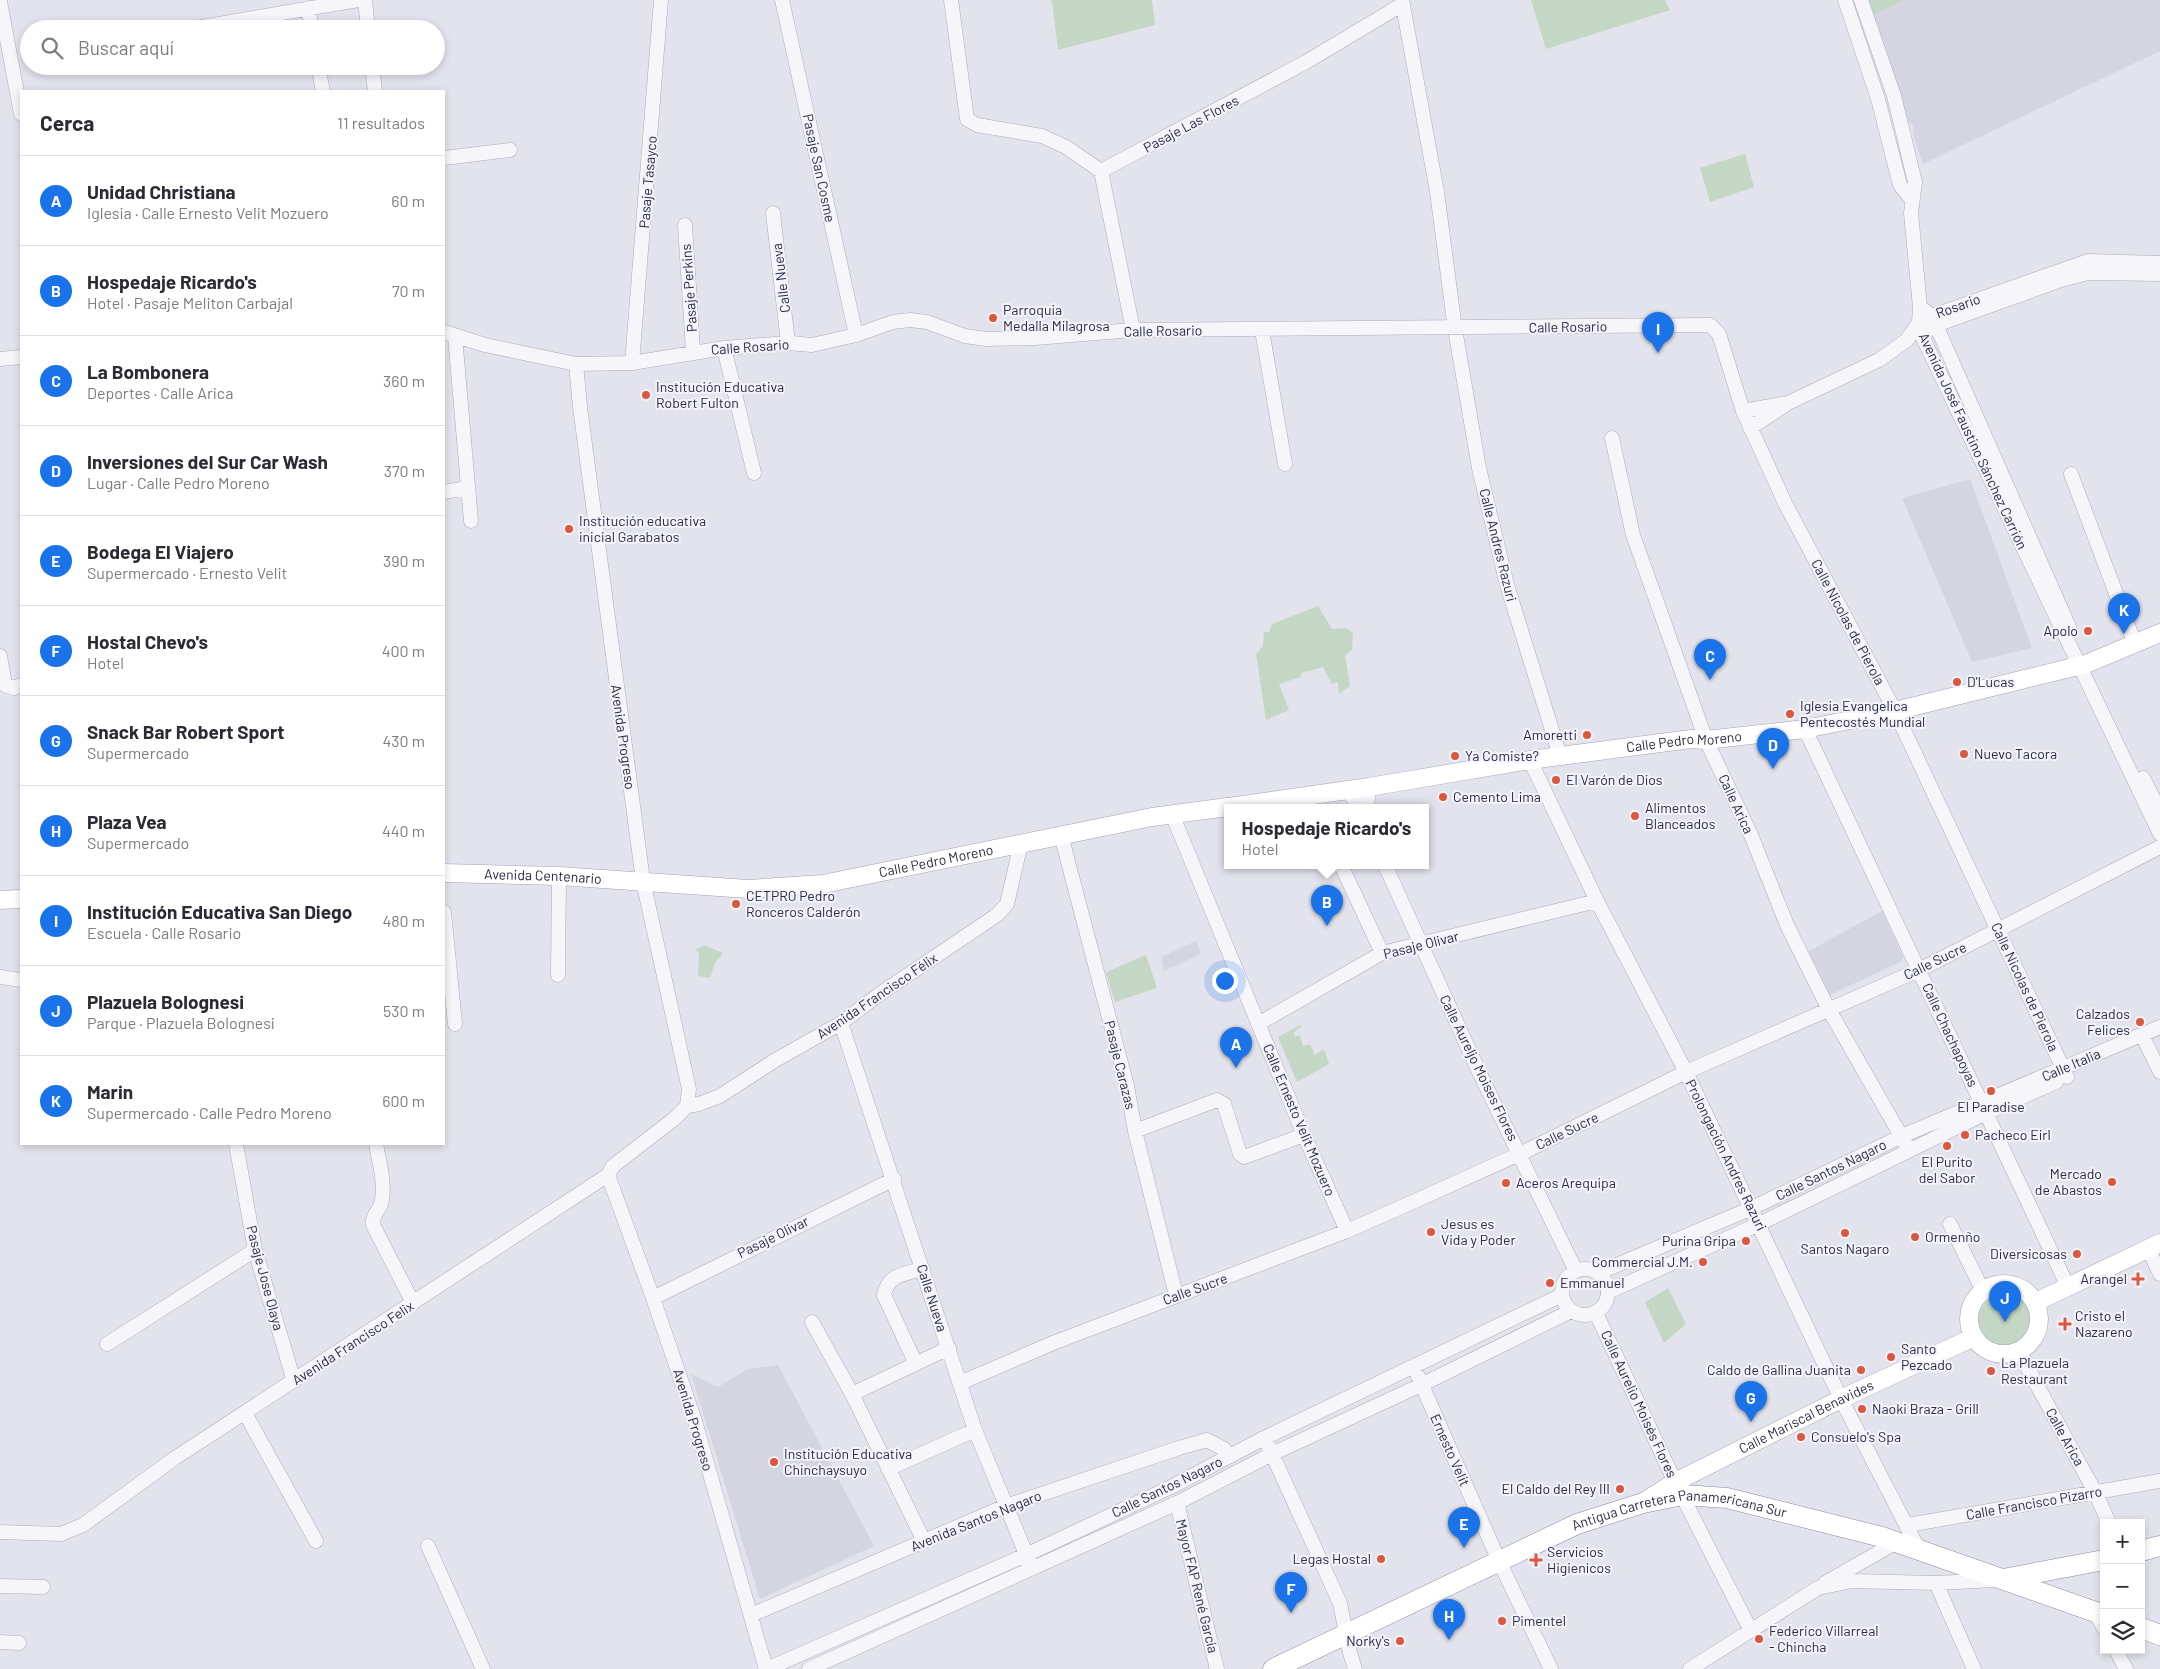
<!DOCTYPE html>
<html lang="es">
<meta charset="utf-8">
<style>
body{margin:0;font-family:Barlow,sans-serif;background:#f7f7f7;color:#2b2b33}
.controls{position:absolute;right:15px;bottom:15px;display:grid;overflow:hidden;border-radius:0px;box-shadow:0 2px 8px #0003}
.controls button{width:45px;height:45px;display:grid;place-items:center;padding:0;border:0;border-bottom:1px solid #e1e1e2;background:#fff;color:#2b2b33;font:25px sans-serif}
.you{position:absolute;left:1224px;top:980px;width:18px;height:18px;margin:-12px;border:4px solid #fff;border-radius:50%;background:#1a73e8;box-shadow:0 0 0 8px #1a73e833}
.badge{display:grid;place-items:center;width:32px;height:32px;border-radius:50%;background:#1a73e8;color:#fff;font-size:16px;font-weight:700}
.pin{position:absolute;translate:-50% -41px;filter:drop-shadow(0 1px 2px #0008)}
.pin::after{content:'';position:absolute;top:26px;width:18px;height:15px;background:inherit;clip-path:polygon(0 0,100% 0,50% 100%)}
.popup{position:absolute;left:1224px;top:804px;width:205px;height:65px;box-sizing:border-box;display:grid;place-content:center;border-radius:0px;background:#fff;filter:drop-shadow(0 1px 4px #0005);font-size:16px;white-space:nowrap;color:#7c7c81}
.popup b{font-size:19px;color:#2b2b33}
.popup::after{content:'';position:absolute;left:50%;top:100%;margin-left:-10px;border:10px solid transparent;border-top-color:#fff}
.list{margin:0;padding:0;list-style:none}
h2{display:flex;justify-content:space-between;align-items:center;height:65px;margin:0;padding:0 20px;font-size:21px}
h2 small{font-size:16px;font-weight:400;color:#7c7c81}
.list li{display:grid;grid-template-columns:32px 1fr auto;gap:15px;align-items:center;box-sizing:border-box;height:90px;padding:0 20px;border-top:1px solid #e1e1e2}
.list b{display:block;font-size:19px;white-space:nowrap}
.list p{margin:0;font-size:16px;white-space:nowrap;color:#7c7c81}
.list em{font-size:16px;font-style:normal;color:#7c7c81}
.icon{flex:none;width:28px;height:28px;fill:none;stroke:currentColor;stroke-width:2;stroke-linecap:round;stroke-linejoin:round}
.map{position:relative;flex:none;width:2160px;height:1669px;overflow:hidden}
.search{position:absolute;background:#fff;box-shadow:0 2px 8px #0003;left:20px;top:20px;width:425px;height:55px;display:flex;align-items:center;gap:12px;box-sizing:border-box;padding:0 18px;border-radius:28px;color:#7c7c81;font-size:19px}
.panel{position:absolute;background:#fff;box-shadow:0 2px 8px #0003;left:20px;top:90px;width:425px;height:1055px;border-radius:0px}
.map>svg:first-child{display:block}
</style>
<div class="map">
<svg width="2160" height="1669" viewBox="0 0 2160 1669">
<rect width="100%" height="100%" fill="#e2e3ec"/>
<path fill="#d4d5e1" d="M1904,0H2160V51L1923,164L1913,135L1914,130L1912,123H1909L1873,15Z
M1970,479L2032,648L1972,662L1902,498Z
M1882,911L1903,957L1902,961L1830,995L1825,993L1818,977L1820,974L1807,952Z
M1196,941L1201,954L1164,971L1161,957Z
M778,1365L874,1546L760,1599L691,1374L718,1387L748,1369Z"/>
<path fill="#c3d7c4" d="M1052,0H1152L1155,25L1058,50Z
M1531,0H1665L1670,10L1546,49Z
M1868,0H1904L1873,15Z
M1745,154L1754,187L1710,202L1700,168Z
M1318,606L1332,629L1346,628L1353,633L1352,650L1345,655L1350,686L1339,694L1338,682L1332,684L1323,667L1301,673V677L1279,684L1289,710L1266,720L1256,654L1263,646L1264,632H1269L1272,624Z
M704,945L723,953L715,963L710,978L698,976L699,952L695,950Z
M1146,955L1157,988L1115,1002L1106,972Z
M1300,1025L1302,1026L1293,1033L1296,1037L1299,1035L1303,1046L1310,1044L1315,1055L1324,1049L1329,1064L1297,1082L1278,1037Z
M1668,1288L1686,1324L1664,1343L1645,1302Z
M1978 1321a27 27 0 1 1 54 0a27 27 0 1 1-54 0Z"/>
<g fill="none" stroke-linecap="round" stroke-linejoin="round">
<g stroke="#aaacba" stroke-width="15">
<path id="minor" d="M365,0L368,29
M782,0L856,335
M951,0L967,119L977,125L1042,136L1066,147L1101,171L1306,62L1403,4
M1402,0L1437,192L1455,329L1479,468L1507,585L1560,756
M1845,0L1878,99L1900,185L1911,199
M1861,0L1894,96L1915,182L1911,213L1920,307L1919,322L1922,336L2160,834
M0,2L21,114
M308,8L312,29
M190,29L358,0
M318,66L323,91
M372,66L375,91
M444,158L510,150
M1101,171L1133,330
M773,213L788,343
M685,225L693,351
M1920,307L1932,316L1936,325L2070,629
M1930,329L1936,325L2061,280L2088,273L2160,274
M1262,330L1285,464
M444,332L485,345L576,364L632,363L724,348L788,343L812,345L856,335L893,322L910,320L927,322L965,336L986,339L1035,338L1133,330L1710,325L1719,334L1743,411L1785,503L1895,711L2067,1077
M455,336L471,521
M724,348L754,473
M0,359L21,357
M632,363L661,0
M1743,411L1782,404
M1750,428L1788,403L1879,360L1907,340L1919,322L1932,316L2088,261L2160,263
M1612,438L1633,535L1706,740L1751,835L1787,925L1828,1008L1909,1150
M2071,474L2135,644
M444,492L467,488
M0,656L5,685L14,688L21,685
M1805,729L2068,1287
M1530,760L1597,901L1686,1072L1841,1399L1919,1550
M2143,778L2160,811
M1348,790L1358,807
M1367,807L1369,787
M1172,814L1304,1135L1347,1231
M1061,835L1127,1086L1135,1131L1176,1295
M1341,865L1382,953
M1385,865L1480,1074L1576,1271
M444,912L455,1024
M558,975L559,876
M0,977L21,980
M841,1023L975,1430L1029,1561
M1258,1024L1382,953L1597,901
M2142,1035L2160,1072
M687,1106L699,1104L720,1096L774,1061L841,1023L881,993L997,915L1007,904L1021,843
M1135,1131L1217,1100L1224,1104L1240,1154L1244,1157L1304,1135
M236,1144L255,1250L294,1381
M376,1144C379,1162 385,1181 382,1200C381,1210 371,1215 373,1225L413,1303
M608,1175L653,1298L694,1418L766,1669
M1950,1224L1983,1291
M2148,1248L2160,1274
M1562 1292a23 23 0 1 1 46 0a23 23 0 1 1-46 0Z
M1598,1273L1752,1208L1902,1136L2160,1027
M1608,1292L1759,1224L1986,1113L2056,1082
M653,1298L894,1179
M1596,1313L1675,1482L1750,1629
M812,1322L852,1394L924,1541
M107,1344L255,1250
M2019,1352L2095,1492L2109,1523
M915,1362L884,1295C888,1274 905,1274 923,1269
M1418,1376L1499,1561L1551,1669
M960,1383L1053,1343L1347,1231L1415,1201L1528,1150L1686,1072L1919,970L2160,847
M852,1394L949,1348
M245,1413L316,1541
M1268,1445L1340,1603L1350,1653L1355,1669
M888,1469L975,1430
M1177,1503L1217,1669
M1908,1525L2160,1481
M0,1532L61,1534L83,1525L175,1458L608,1175L613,1166L674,1119L687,1106L689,1089L643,881L580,407L576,364
M428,1546L483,1669
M1825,1583L1895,1543
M1936,1583L1974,1669
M0,1586L43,1587
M2095,1612L2104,1628
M751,1615L1006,1506L1179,1448L1207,1440L1224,1449L1230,1456
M0,1642L19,1643
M2116,1650L2126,1669
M767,1669L1026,1555L1173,1486L1264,1438L1562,1295
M809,1669L1177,1503L1272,1454L1421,1385L1571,1311
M1690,1669L1818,1588L1852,1581L1936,1583L1995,1580"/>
</g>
<g stroke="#a1a3b9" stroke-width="19">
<g id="major">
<path id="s1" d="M1229,807L1369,787L1530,760L1691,739L1706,740L1805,729L1895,711L2086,664L2160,633"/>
<path id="s2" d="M444,873L559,876L748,889L823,884L1152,817L1228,807"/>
<path d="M0,900L21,899"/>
<circle cx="2004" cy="1319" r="35"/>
<path d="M2036,1302L2160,1243"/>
<path id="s3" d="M1645,1501L1675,1482L1841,1399L1974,1337"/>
</g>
</g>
<g stroke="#888ba4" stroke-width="21">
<g id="highway">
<path d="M2141,1551L2160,1546"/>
<path d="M2003,1579L2104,1560"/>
<path d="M2141,1628L2160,1635"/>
<path id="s4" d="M1273,1669L1577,1524L1643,1503L1683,1495L1727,1498L1882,1537L2104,1615"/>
</g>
</g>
<use href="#minor" stroke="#f6f6fa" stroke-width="14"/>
<use href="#major" stroke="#fff" stroke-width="18"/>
<use href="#highway" stroke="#fff" stroke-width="20"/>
</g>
<g fill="#db583e" stroke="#f3f3f9" stroke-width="2">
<circle cx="993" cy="318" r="5"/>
<circle cx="646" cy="395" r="5"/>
<circle cx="569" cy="529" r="5"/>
<circle cx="2088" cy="631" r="5"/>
<circle cx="1957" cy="682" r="5"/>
<circle cx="1790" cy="714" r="5"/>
<circle cx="1587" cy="735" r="5"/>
<circle cx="1964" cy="754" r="5"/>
<circle cx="1455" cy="756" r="5"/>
<circle cx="1556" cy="780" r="5"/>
<circle cx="1443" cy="797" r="5"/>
<circle cx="1635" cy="816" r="5"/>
<circle cx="736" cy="904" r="5"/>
<circle cx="2140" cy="1022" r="5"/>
<circle cx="1991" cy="1091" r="5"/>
<circle cx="1965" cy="1135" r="5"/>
<circle cx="1947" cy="1146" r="5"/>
<circle cx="2112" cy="1182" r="5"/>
<circle cx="1506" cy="1183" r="5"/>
<circle cx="1431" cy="1232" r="5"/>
<circle cx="1845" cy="1233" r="5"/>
<circle cx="1915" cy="1237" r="5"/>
<circle cx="1746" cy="1241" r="5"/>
<circle cx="2077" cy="1254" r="5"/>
<circle cx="1703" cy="1262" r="5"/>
<path d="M2135.5 1271.5h5v5h5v5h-5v5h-5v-5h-5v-5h5z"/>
<circle cx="1550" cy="1283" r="5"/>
<path d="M2062.5 1316.5h5v5h5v5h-5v5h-5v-5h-5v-5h5z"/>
<circle cx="1891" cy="1357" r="5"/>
<circle cx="1861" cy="1370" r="5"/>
<circle cx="1991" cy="1371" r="5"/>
<circle cx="1862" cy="1409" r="5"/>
<circle cx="1801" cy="1437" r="5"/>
<circle cx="774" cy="1462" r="5"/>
<circle cx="1620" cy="1489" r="5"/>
<circle cx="1381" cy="1559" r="5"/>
<path d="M1533.5 1552.5h5v5h5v5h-5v5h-5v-5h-5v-5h5z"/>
<circle cx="1502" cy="1621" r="5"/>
<circle cx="1759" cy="1639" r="5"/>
<circle cx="1400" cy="1641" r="5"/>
</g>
<g text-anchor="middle" stroke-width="4" stroke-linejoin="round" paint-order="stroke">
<g font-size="14" fill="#292a46" stroke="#f3f3f9">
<text transform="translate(1191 124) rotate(-28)" y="5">Pasaje Las Flores</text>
<text transform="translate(819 168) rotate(78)" y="5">Pasaje San Cosme</text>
<text transform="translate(648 182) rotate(-85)" y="5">Pasaje Tasayco</text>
<text transform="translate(781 278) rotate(-97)" y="5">Calle Nueva</text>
<text transform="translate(689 288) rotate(-94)" y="5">Pasaje Perkins</text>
<text transform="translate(1958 306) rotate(-20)" y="5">Rosario</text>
<text transform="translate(1568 327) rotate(-1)" y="5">Calle Rosario</text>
<text transform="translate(1163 331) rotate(-1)" y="5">Calle Rosario</text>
<text transform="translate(750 347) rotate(-4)" y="5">Calle Rosario</text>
<text transform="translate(1973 441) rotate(65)" y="5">Avenida José Faustino Sánchez Carrión</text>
<text transform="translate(1498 545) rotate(76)" y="5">Calle Andres Razuri</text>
<text transform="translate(1848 622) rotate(62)" y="5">Calle Nicolas de Pierola</text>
<text transform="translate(623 737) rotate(82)" y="5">Avenida Progreso</text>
<text dy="5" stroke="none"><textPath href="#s1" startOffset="460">Calle Pedro Moreno</textPath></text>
<text transform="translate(1736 804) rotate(65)" y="5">Calle Arica</text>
<text dy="5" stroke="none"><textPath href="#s2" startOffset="495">Calle Pedro Moreno</textPath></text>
<text dy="5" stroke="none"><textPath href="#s2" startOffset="99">Avenida Centenario</textPath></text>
<text transform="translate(1421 945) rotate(-14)" y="5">Pasaje Olivar</text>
<text transform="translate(1935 961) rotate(-26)" y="5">Calle Sucre</text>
<text transform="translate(2025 987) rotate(65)" y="5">Calle Nicolas de Pierola</text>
<text transform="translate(877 996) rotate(-34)" y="5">Avenida Francisco Félix</text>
<text transform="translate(1950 1035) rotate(65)" y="5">Calle Chachapoyas</text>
<text transform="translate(1120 1065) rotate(76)" y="5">Pasaje Carazas</text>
<text transform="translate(2071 1065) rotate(-23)" y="5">Calle Italia</text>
<text transform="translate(1479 1068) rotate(64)" y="5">Calle Aureljo Moises Flores</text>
<text transform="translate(1299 1120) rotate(67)" y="5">Calle Ernesto Velit Mozuero</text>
<text transform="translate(1567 1131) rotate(-26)" y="5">Calle Sucre</text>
<text transform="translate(1726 1155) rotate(64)" y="5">Prolongación Andres Razuri</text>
<text transform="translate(1831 1170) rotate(-26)" y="5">Calle Santos Nagaro</text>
<text transform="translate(773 1237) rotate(-26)" y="5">Pasaje Olivar</text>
<text transform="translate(265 1278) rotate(75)" y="5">Pasaje Jose Olaya</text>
<text transform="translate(1195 1289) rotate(-20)" y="5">Calle Sucre</text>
<text transform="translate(932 1298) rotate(72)" y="5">Calle Nueva</text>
<text transform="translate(353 1343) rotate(-33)" y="5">Avenida Francisco Felix</text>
<text transform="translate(1639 1404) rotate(65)" y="5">Calle Aurelio Moisés Flores</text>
<text dy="5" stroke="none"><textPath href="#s3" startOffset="182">Calle Mariscal Benavides</textPath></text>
<text transform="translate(693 1420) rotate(73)" y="5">Avenida Progreso</text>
<text transform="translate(2065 1437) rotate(61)" y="5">Calle Arica</text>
<text transform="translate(1450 1450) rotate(66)" y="5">Ernesto Velit</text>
<text transform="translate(1167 1487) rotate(-26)" y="5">Calle Santos Nagaro</text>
<text transform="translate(2034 1503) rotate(-10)" y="5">Calle Francisco Pizarro</text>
<text transform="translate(976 1521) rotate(-22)" y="5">Avenida Santos Nagaro</text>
<text dy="5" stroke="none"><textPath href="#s4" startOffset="442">Antigua Carretera Panamericana Sur</textPath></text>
<text transform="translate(1197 1586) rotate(76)" y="5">Mayor FAP René García</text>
</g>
<g font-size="14" fill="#292a46" stroke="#f3f3f9" text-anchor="start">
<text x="1003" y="315">Parroquia<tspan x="1003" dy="16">Medalla Milagrosa</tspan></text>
<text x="656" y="392">Institución Educativa<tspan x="656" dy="16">Robert Fulton</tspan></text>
<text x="579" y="526">Institución educativa<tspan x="579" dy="16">inicial Garabatos</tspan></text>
<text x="2078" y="636" text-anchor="end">Apolo</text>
<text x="1967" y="687">D'Lucas</text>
<text x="1800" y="711">Iglesia Evangelica<tspan x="1800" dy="16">Pentecostés Mundial</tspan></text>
<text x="1577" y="740" text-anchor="end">Amoretti</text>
<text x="1974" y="759">Nuevo Tacora</text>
<text x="1465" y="761">Ya Comiste?</text>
<text x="1566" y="785">El Varón de Dios</text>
<text x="1453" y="802">Cemento Lima</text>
<text x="1645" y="813">Alimentos<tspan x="1645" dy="16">Blanceados</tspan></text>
<text x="746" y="901">CETPRO Pedro<tspan x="746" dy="16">Ronceros Calderón</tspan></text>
<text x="2130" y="1019" text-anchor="end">Calzados<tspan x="2130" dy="16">Felices</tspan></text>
<text x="1991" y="1112" text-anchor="middle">El Paradise</text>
<text x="1975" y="1140">Pacheco Eirl</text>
<text x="1947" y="1167" text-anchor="middle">El Purito<tspan x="1947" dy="16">del Sabor</tspan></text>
<text x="2102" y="1179" text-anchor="end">Mercado<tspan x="2102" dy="16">de Abastos</tspan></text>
<text x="1516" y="1188">Aceros Arequipa</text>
<text x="1441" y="1229">Jesus es<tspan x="1441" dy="16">Vida y Poder</tspan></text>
<text x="1925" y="1242">Ormenño</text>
<text x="1736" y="1246" text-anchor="end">Purina Gripa</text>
<text x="1845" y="1254" text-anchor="middle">Santos Nagaro</text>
<text x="2067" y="1259" text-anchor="end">Diversicosas</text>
<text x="1693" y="1267" text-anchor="end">Commercial J.M.</text>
<text x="2127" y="1284" text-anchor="end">Arangel</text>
<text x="1560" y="1288">Emmanuel</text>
<text x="2075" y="1321">Cristo el<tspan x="2075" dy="16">Nazareno</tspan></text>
<text x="1901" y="1354">Santo<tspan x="1901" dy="16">Pezcado</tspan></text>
<text x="2001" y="1368">La Plazuela<tspan x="2001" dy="16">Restaurant</tspan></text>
<text x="1851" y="1375" text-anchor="end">Caldo de Gallina Juanita</text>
<text x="1872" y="1414">Naoki Braza - Grill</text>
<text x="1811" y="1442">Consuelo's Spa</text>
<text x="784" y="1459">Institución Educativa<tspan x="784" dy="16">Chinchaysuyo</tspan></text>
<text x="1610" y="1494" text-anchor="end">El Caldo del Rey III</text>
<text x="1547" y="1557">Servicios<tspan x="1547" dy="16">Higienicos</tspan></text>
<text x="1371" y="1564" text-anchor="end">Legas Hostal</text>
<text x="1512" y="1626">Pimentel</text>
<text x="1769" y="1636">Federico Villarreal<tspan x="1769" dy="16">- Chincha</tspan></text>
<text x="1390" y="1646" text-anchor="end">Norky's</text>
</g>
</g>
</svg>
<div class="controls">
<button>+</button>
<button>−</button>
<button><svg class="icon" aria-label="layers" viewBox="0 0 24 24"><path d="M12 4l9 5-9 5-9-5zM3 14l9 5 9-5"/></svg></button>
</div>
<div class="you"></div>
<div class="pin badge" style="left:1236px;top:1068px">A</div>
<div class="pin badge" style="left:1327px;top:926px">B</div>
<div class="popup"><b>Hospedaje Ricardo's</b>Hotel</div>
<div class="pin badge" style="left:1710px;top:680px">C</div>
<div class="pin badge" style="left:1773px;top:769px">D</div>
<div class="pin badge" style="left:1464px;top:1548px">E</div>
<div class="pin badge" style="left:1291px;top:1613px">F</div>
<div class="pin badge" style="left:1751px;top:1422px">G</div>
<div class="pin badge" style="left:1449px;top:1640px">H</div>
<div class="pin badge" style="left:1658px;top:353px">I</div>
<div class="pin badge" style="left:2005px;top:1322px">J</div>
<div class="pin badge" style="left:2124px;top:634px">K</div>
<div class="search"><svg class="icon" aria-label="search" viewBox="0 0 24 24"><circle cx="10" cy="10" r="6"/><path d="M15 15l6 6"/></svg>Buscar aquí</div>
<section class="panel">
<h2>Cerca<small>11 resultados</small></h2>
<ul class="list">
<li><span class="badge">A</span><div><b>Unidad Christiana</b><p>Iglesia · Calle Ernesto Velit Mozuero</p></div><em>60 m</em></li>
<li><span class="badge">B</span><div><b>Hospedaje Ricardo's</b><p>Hotel · Pasaje Meliton Carbajal</p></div><em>70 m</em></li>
<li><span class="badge">C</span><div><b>La Bombonera</b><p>Deportes · Calle Arica</p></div><em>360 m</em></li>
<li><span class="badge">D</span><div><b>Inversiones del Sur Car Wash</b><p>Lugar · Calle Pedro Moreno</p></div><em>370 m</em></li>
<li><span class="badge">E</span><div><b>Bodega El Viajero</b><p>Supermercado · Ernesto Velit</p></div><em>390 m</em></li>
<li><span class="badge">F</span><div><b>Hostal Chevo's</b><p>Hotel</p></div><em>400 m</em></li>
<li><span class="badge">G</span><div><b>Snack Bar Robert Sport</b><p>Supermercado</p></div><em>430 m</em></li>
<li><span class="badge">H</span><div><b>Plaza Vea</b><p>Supermercado</p></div><em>440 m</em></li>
<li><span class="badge">I</span><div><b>Institución Educativa San Diego</b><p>Escuela · Calle Rosario</p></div><em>480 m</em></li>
<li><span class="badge">J</span><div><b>Plazuela Bolognesi</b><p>Parque · Plazuela Bolognesi</p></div><em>530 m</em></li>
<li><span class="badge">K</span><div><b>Marin</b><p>Supermercado · Calle Pedro Moreno</p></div><em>600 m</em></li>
</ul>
</section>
</div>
